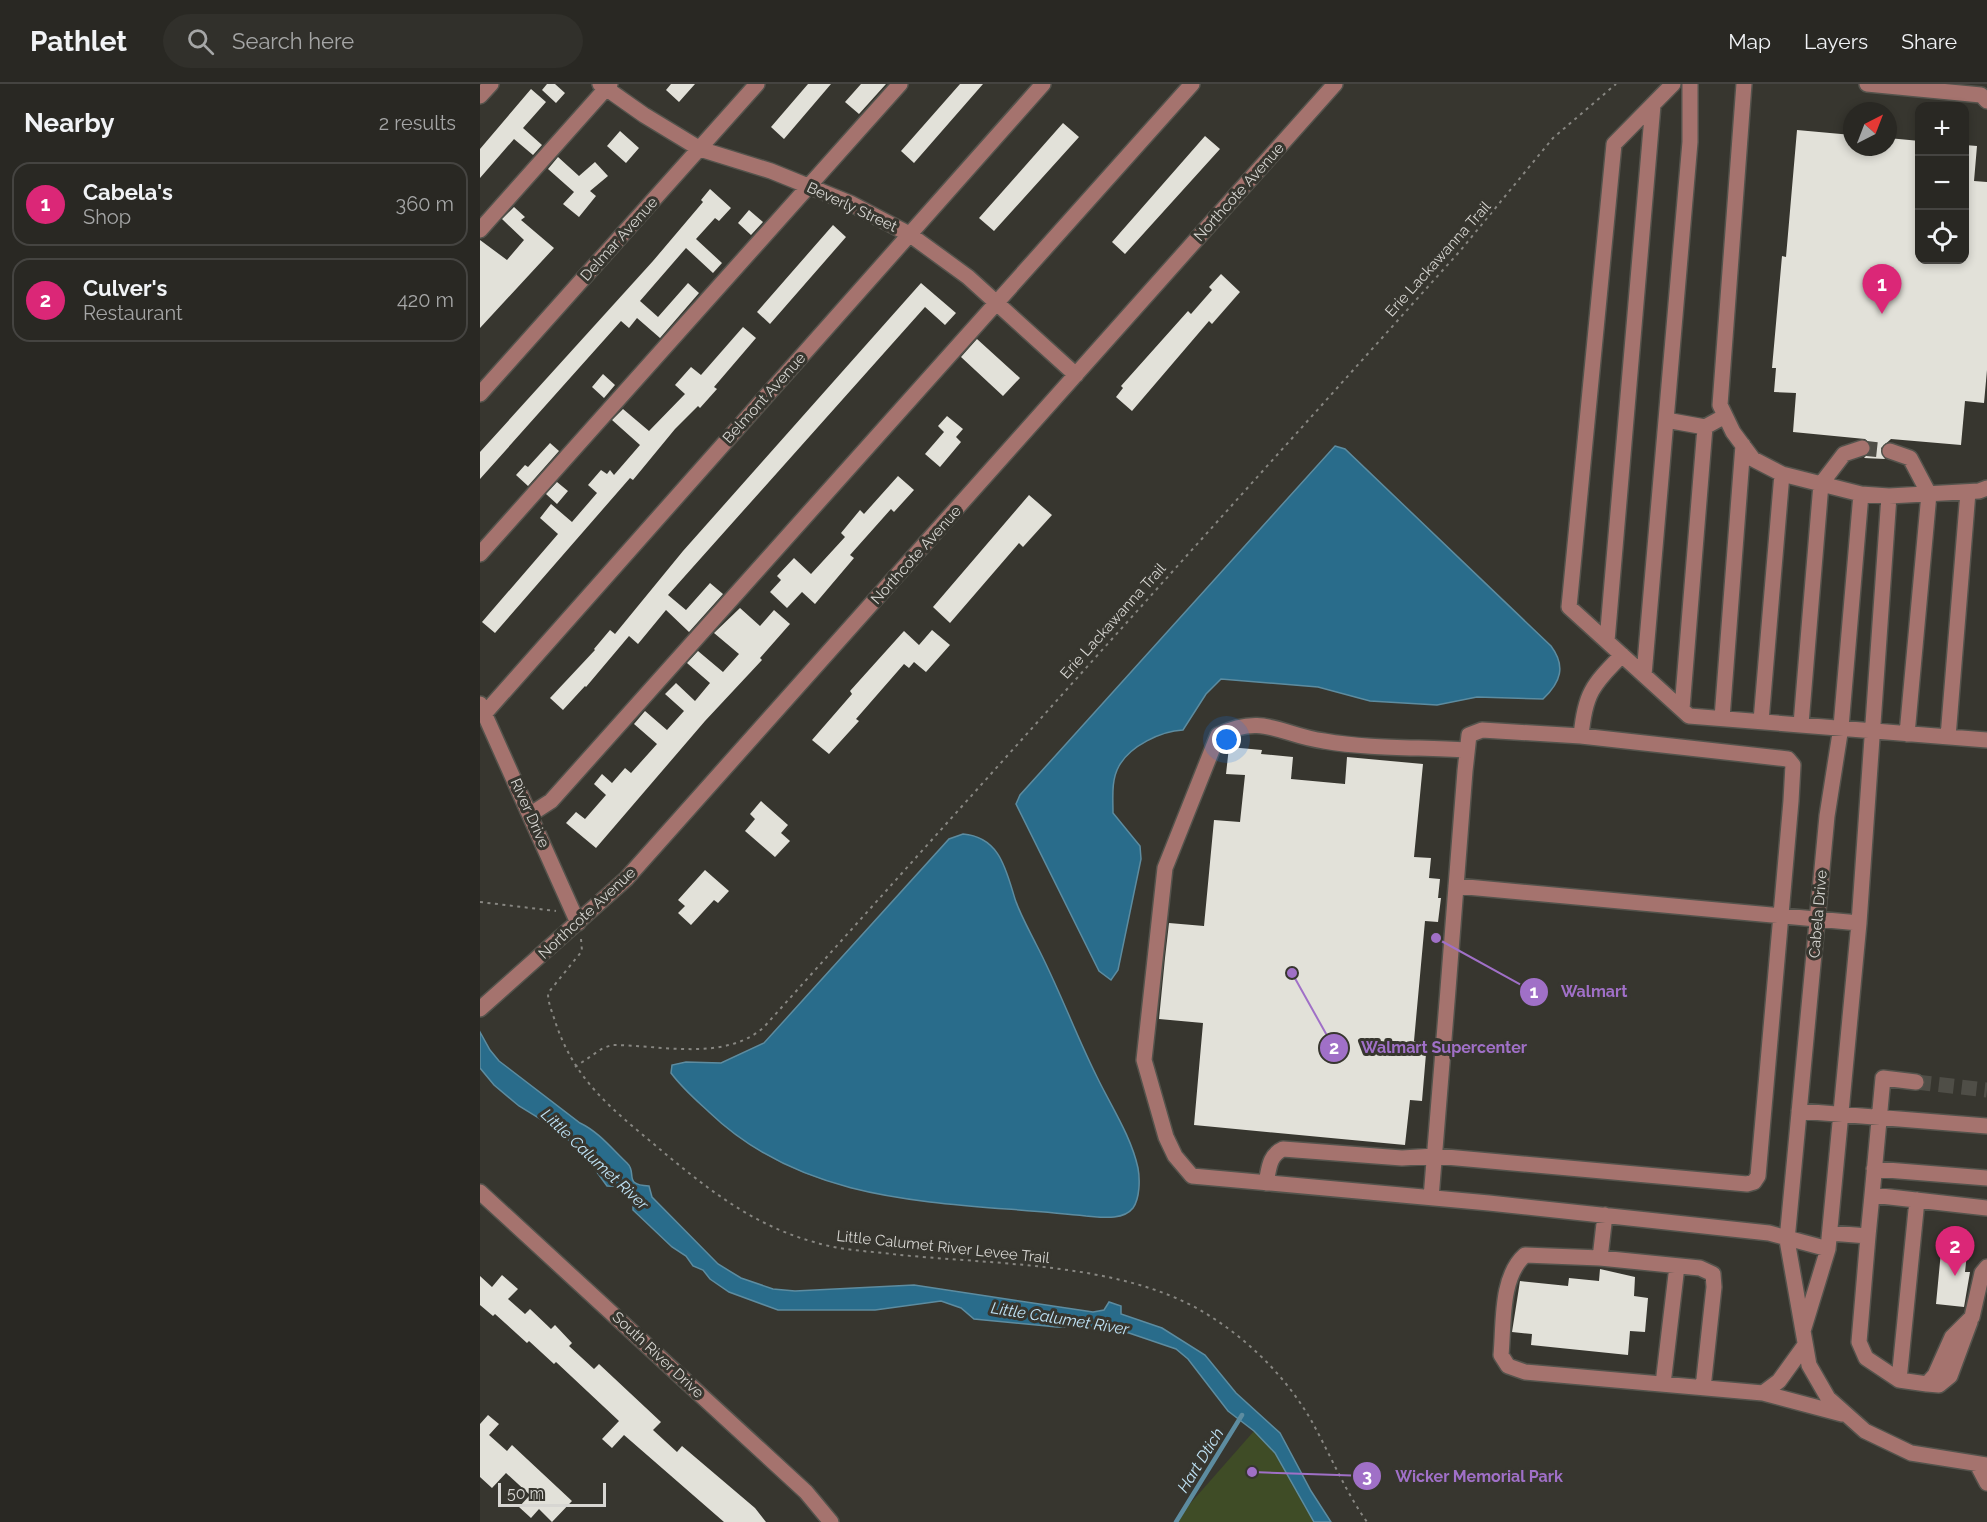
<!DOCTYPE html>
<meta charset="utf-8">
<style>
body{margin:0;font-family:Raleway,sans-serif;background:#31302b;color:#f1f3f6}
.controls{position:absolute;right:18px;top:18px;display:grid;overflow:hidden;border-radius:12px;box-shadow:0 3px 9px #0003}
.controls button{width:54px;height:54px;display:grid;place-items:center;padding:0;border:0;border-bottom:2px solid #454441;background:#292823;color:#f1f3f6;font:30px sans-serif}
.compass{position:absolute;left:1363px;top:18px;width:54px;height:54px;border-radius:50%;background:#292823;box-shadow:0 3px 9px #0003;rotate:42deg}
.scale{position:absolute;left:18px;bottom:15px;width:108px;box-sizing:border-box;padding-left:6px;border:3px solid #d7d6d2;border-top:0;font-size:16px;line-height:21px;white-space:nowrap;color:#d7d6d2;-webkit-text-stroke:4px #37362f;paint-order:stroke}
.you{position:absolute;left:747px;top:656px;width:21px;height:21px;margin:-15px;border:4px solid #fff;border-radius:50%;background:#1a73e8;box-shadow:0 0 0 9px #1a73e833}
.badge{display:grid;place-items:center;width:39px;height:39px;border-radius:50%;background:#db2777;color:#fff;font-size:20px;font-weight:700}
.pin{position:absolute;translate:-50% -50px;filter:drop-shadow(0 2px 3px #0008)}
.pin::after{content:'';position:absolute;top:32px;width:21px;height:18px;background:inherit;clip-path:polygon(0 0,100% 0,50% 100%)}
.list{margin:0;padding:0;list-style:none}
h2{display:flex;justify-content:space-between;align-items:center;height:78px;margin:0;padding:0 24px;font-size:26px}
h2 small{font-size:20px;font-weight:400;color:#a5a6a6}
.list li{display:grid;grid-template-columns:39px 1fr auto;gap:18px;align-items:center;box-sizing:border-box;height:84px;margin:0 12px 12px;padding:0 12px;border:2px solid #454441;border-radius:18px}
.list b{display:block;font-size:22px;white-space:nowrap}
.list p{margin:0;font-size:20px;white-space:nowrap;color:#a5a6a6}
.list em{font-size:20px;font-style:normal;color:#a5a6a6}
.icon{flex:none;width:33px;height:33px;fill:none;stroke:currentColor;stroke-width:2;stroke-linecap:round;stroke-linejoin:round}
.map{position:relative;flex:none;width:1507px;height:1438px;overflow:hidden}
header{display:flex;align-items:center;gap:36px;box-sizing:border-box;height:84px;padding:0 30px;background:#292823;border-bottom:2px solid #454441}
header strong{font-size:28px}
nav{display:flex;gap:33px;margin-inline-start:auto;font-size:21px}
.search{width:420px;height:54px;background:#31302b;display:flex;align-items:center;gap:15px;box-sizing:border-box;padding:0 21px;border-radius:33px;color:#a5a6a6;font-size:22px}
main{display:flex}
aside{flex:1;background:#292823}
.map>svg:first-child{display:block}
</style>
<header>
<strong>Pathlet</strong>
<div class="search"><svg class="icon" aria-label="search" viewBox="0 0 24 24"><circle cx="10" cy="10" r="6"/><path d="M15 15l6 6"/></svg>Search here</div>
<nav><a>Map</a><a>Layers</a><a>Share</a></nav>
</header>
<main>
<aside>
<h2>Nearby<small>2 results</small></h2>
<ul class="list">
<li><span class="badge">1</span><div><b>Cabela's</b><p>Shop</p></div><em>360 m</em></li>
<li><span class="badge">2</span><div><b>Culver's</b><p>Restaurant</p></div><em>420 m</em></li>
</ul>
</aside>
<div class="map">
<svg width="1507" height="1438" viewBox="0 0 1507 1438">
<rect width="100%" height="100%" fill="#37362f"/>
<path fill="#3f4c26" d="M774,1347L795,1369L834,1438H694Z"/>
<path fill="#296c8b" stroke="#5d8ca0" stroke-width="1.5" d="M855,362L865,365L1071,562C1086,582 1081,598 1063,615L997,613L957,621L890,617L838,603L741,595L726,610L703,646C681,647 650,662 639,682C631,696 633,714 633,729L660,762L661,775L638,886L631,896L619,887L536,720L540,711Z
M483,750C520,753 526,786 535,815C540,830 549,846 556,860C579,904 595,949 617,993C631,1022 651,1052 658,1084C660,1095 660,1114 653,1124C643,1137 620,1133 606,1132C474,1117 332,1127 229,1028C216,1016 202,1004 191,989L192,981L206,978L241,979L284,959L469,755Z
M0,948L10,966L19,977L100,1039C119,1048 132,1065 147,1079C158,1089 142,1101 169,1102L172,1113L238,1180L261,1194L293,1205L315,1207L434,1201L613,1228L624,1226L629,1218L641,1222V1230L682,1244L725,1271L756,1309L800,1349L831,1407L851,1438H834L795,1369L774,1347L748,1327L708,1275L696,1265L649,1249L616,1243H577L494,1235L481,1224L461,1217L395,1226H298L249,1208L230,1195L223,1186L213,1182L206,1172L192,1163L153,1126V1110L145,1103L127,1102L101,1066L67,1039L39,1022L14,1001L0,984Z"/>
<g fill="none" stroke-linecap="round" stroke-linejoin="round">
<path stroke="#5d8ca0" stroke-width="4.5" d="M696,1438L762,1331"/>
</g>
<path fill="#e2e1d9" d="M67,0H75L85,9L76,19L62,6Z
M191,0H215L199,18L186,6Z
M328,0H351L304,55L291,43Z
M381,0H406L379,30L365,18Z
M480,0H503L434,79L421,67Z
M51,5L66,18L43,44L62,61L53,71L34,55L0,94V65Z
M583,39L599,53L514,147L499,134Z
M1317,46L1372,51V63H1408V54L1440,57V176H1485V61L1497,62L1494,97L1507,98V286L1504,319L1485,317L1481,361L1411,355L1401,364L1405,375L1384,374L1392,365L1391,360L1385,355L1313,348L1316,309L1294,308L1296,284H1292L1302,172L1306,173Z
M140,47L159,64L146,79L127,62Z
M725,52L740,65L645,170L632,158Z
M78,73L99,92L115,78L128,92L110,107L116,112L99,133L83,120L94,108L68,85Z
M230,105L251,124L239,137L235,134L216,155L242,179L233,189L206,164L160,217L178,233L208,199L219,209L180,254L157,234L149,244L141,237L0,395V368L173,177L223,118L221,116Z
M34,123L45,133L41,136L74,164L0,244V156L27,176L44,156L22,135Z
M269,126L283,138L271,151L258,139Z
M353,141L366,153L290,240L277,228Z
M741,190L760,208L732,240L729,237L652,327L636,313L643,304L641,302L708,227L711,230L732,206L729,203Z
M441,199L476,229L465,241L445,223L188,511L206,526L230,499L243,510L209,548L186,526L158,560L149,552L106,603L105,602L83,626L70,614L115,566L114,565L130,546L135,550L203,467Z
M263,243L276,254L234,303L237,305L220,324L218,322L195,345L153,396L150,394L15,549L2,538L78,450L60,434L71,420L92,438L117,409L108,401L121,386L127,390L130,386L134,391L160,361L132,336L143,325L169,347L205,310L195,301L211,283L221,291Z
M497,255L540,294L523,312L481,273Z
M123,290L135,301L124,314L112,303Z
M467,332L483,345L476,353L481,358L460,383L445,370L464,348L458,342Z
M70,359L79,367L48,402L36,391L45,381L48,383Z
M418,392L434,406L414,428L411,425L370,471L374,474L335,520L322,508L307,524L290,508L301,496L297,492L314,474L331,490L365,453L361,449L380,426L384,430Z
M77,398L88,407L77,420L66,410Z
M549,411L572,431L543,463L539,459L470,539L453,523Z
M260,524L280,542L294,526L310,540L280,574L282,576L225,637L116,764L86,739L96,728L105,735L126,711L114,700L122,690L132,699L145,684L151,689L177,660L154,640L165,627L187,646L204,627L185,610L196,599L215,617L230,599L207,579L218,567L243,588L259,570L234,549Z
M452,546L470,561L446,588L434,578L429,584L424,580L376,635L379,637L349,670L332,656L372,610L370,607L424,547L439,561Z
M749,663L782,666L781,670L813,673L811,695L865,700L867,673L943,680L934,773L951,774L949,794L960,795L958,814H961L958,838L945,837L934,957L947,958L942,1017L930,1016L925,1061L714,1041L723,939L679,935L685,874L689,839L724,842L734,736L760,738L765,691L746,690Z
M281,717L308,741L301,749L310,757L295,773L265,747L275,735L270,730Z
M225,786L249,807L238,819L234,816L211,841L198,829L205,822L198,816Z
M1462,1157L1488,1160L1485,1188H1490L1484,1223L1456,1220Z
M1120,1185L1155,1193L1154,1212L1168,1214L1165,1248L1150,1247L1148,1271L1051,1261L1052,1250L1032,1248L1040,1197L1088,1202L1089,1194L1119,1197Z
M22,1191L38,1205L28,1215L45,1230L50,1225L71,1245L75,1241L92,1259L89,1262L114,1285L119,1280L181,1338L173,1346L197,1368L202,1362L275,1424L286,1438H244L144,1351L132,1364L122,1355L139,1337L76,1278L74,1280L49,1257L47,1259L15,1230L13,1232L0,1221V1192L12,1203Z
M8,1331L19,1340L9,1351L27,1367L32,1361L92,1417L72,1438L59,1425L51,1434L39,1423L50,1411L26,1389L12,1404L0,1393V1340Z"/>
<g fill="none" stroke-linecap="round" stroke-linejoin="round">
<path stroke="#4f4e47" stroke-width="15" stroke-dasharray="15 8" stroke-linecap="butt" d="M1382,364L1410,367
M1436,998L1507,1006"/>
<g stroke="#54534c" stroke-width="18">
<path id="minor" d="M120,0L164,31L220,65L291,87L370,119L429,150L488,193L596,291
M1193,0L1134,60L1089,523L1209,632L1507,656
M1264,0L1240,321L1253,348L1273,375L1302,390L1381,410L1409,412L1499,407L1507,404
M1387,0L1501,11L1507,17
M0,12L11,0
M0,146L130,0
M0,310L277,0
M1186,336L1225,343L1245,332
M1410,367L1430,374L1449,410L1427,650
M1381,410L1361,643L1347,732L1307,1156L1329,1281L1348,1314L1385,1347L1431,1369L1507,1381
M0,470L420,0
M1127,557L1173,21
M1164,591L1210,58V0
M0,620L98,839
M1202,625L1225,343
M5,629L563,0
M1242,634L1263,361
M1281,637L1302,390
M1321,640L1341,400L1364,370L1382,364
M1101,652C1105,609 1112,602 1142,571
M1468,653L1488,408
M986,666C939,663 890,665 844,657C800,651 784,629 738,651L685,784L664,976L686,1053L695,1072L712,1092L1009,1119L1289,1149L1348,1165
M51,730L71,717L712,0
M976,802L1379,839
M0,925L146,795L855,0
M1319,1027L1507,1042
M1394,1085L1507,1094
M786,1099C789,1085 789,1071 803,1065L922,1074L955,1072L1267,1100L1274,1098L1278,1092L1311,717L1313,681L1308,675L1101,652L1002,646L989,651L985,687C974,829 963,972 951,1114
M0,1108L326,1408L351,1438
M1392,1111L1403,994L1436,998
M1125,1131L1120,1174L1045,1171C1020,1193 1024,1240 1021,1271L1028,1282L1045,1288L1283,1309L1362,1330
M1350,1149L1388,1152L1392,1111L1507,1124
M1388,1152L1379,1258L1386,1274L1419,1296L1437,1116
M1120,1174L1220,1184L1233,1190L1234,1203L1223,1304
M1323,1247L1348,1165L1379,839L1409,412
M1419,1296L1447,1300L1455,1291L1472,1253L1492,1233L1502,1189L1507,1183
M1183,1300L1197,1182
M1447,1300L1459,1301L1470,1292L1490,1238
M1283,1309L1299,1297L1325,1261
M1497,1380L1507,1399"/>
</g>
<path stroke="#878681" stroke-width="2" stroke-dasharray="3 4.5" stroke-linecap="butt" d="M0,818L76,827
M101,855L102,867L68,909C68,920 73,930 76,940C92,987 120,1015 157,1046C212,1092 264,1139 334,1158C359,1166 386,1167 412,1170C510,1181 640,1177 725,1229C768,1255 806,1293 831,1336C850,1370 865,1407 887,1438
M95,983L123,964L132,961C181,961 245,978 284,943L980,167L1073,54L1136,0"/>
<use href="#minor" stroke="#a5736e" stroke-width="15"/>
</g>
<g text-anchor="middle" stroke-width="6" stroke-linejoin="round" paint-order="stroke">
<g font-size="15" fill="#d7d6d2" stroke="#37362f">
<text transform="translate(759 108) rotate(-48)" y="5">Northcote Avenue</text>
<text transform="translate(372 123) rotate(25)" y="5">Beverly Street</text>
<text transform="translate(139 155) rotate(-48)" y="5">Delmar Avenue</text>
<text transform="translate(958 175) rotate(-48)" y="5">Erie Lackawanna Trail</text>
<text transform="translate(284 314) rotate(-48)" y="5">Belmont Avenue</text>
<text transform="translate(436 471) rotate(-48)" y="5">Northcote Avenue</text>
<text transform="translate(633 537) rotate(-48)" y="5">Erie Lackawanna Trail</text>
<text transform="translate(50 729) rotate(66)" y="5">River Drive</text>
<text transform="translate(107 829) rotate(-43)" y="5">Northcote Avenue</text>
<text transform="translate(1338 830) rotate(-85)" y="5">Cabela Drive</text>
<text transform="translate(463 1163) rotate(6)" y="5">Little Calumet River Levee Trail</text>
<text transform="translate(178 1271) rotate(43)" y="5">South River Drive</text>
</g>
<g font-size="16" font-style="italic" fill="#bfe2f5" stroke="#37362f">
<text transform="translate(115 1075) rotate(43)" y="6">Little Calumet River</text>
<text transform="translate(580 1234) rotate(9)" y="6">Little Calumet River</text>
<text transform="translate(720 1376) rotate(-58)" y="6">Hart Dtich</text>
</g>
</g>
<path fill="none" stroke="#a070c7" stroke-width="2" d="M956 854L1054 908M812 889L854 964M772 1388L887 1392"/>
<g fill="#a070c7" stroke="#37362f" stroke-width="2">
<circle cx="956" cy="854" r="6"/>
<circle cx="812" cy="889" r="6"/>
<circle cx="772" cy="1388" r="6"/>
<circle cx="1054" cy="908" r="15"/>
<circle cx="854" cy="964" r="15"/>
<circle cx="887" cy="1392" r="15"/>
</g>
<g font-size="18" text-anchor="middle" font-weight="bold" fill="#fff">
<text x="1054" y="914">1</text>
<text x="854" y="970">2</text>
<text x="887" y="1398">3</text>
</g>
<g font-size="16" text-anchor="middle" font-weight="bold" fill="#a070c7" stroke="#37362f" stroke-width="6" stroke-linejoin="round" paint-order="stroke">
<text x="1114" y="913">Walmart</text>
<text x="964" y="969">Walmart Supercenter</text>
<text x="999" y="1398">Wicker Memorial Park</text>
</g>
</svg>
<div class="controls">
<button>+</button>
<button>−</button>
<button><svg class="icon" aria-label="locate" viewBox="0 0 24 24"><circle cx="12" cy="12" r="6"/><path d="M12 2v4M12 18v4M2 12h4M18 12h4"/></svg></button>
</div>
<svg class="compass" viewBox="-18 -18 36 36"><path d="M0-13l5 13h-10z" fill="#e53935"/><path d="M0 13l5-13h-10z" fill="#a5a6a6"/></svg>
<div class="scale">50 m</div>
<div class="you"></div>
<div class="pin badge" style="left:1402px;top:230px">1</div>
<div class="pin badge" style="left:1475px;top:1192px">2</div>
</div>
</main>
